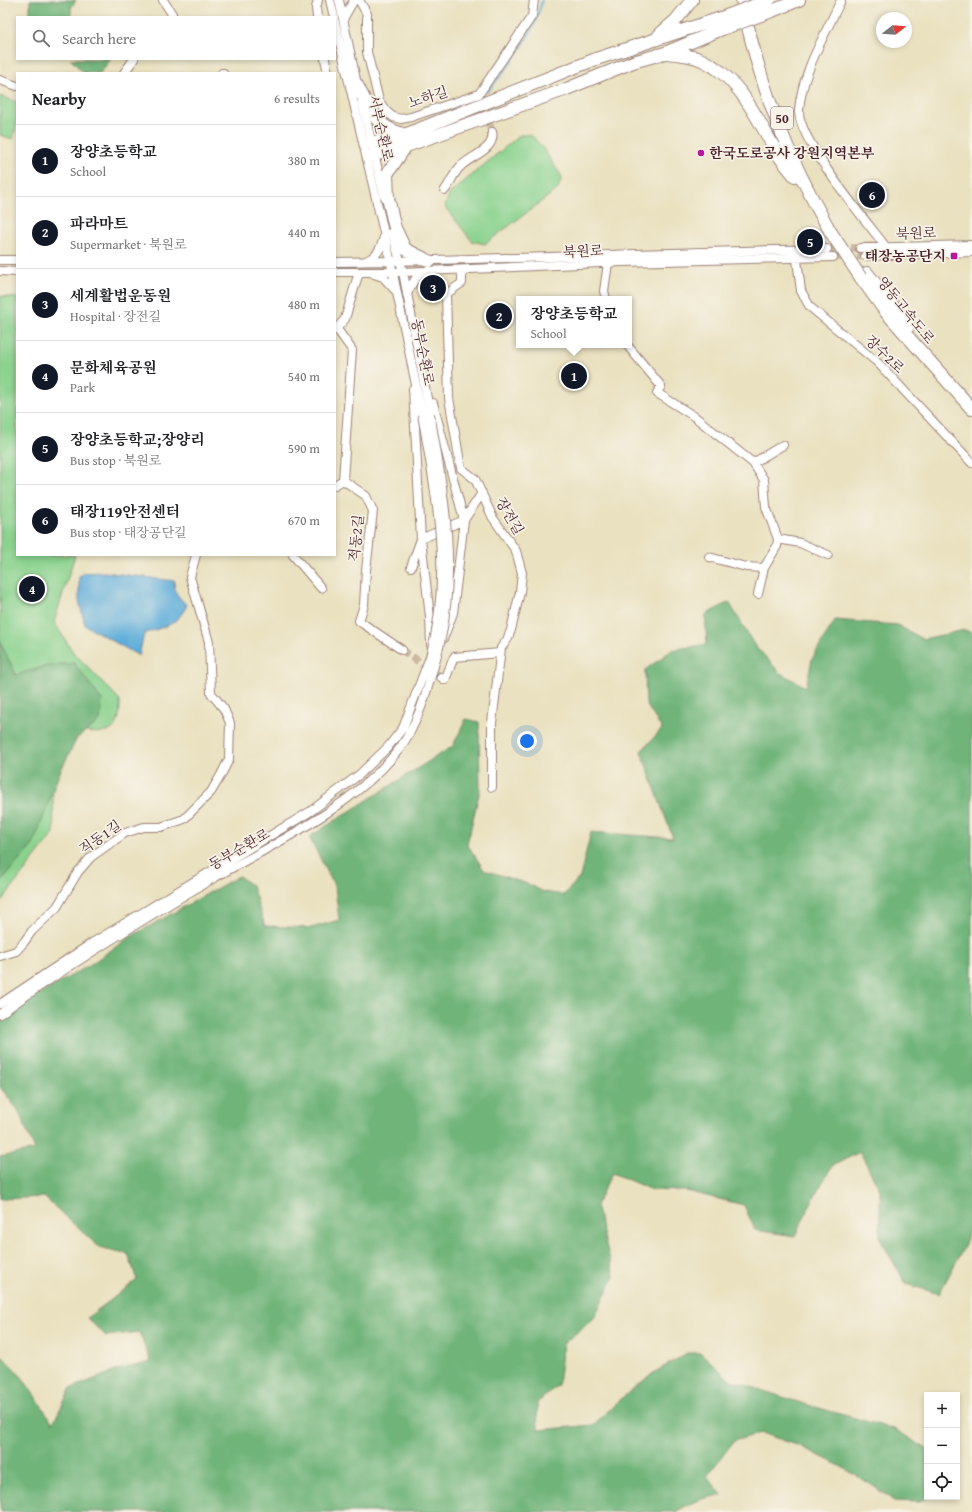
<!DOCTYPE html>
<meta charset="utf-8">
<style>
body{margin:0;font-family:"Gentium Book Plus","Noto Serif KR",serif;background:#f6f6f6;color:#202124}
.controls{position:absolute;right:12px;bottom:12px;display:grid;overflow:hidden;border-radius:0px;box-shadow:0 2px 6px #0003}
.controls button{width:36px;height:36px;display:grid;place-items:center;padding:0;border:0;border-bottom:1px solid #e0e0e0;background:#fff;color:#202124;font:20px sans-serif}
.compass{position:absolute;left:876px;top:12px;width:36px;height:36px;border-radius:50%;background:#fff;box-shadow:0 2px 6px #0003;rotate:73deg}
.you{position:absolute;left:527px;top:741px;width:14px;height:14px;margin:-10px;border:3px solid #fff;border-radius:50%;background:#1a73e8;box-shadow:0 0 0 6px #1a73e833}
.badge{display:grid;place-items:center;width:26px;height:26px;border-radius:50%;background:#111827;color:#fff;font-size:13px;font-weight:700}
.pin{position:absolute;translate:-50% -50%;border:2px solid #fff;box-shadow:0 1px 4px #0006}
.popup{position:absolute;left:516px;top:296px;width:116px;height:52px;box-sizing:border-box;display:grid;place-content:center;border-radius:0px;background:#fff;filter:drop-shadow(0 1px 3px #0005);font-size:13px;white-space:nowrap;color:#757577}
.popup b{font-size:15px;color:#202124}
.popup::after{content:'';position:absolute;left:50%;top:100%;margin-left:-8px;border:8px solid transparent;border-top-color:#fff}
.list{margin:0;padding:0;list-style:none}
h2{display:flex;justify-content:space-between;align-items:center;height:52px;margin:0;padding:0 16px;font-size:17px}
h2 small{font-size:13px;font-weight:400;color:#757577}
.list li{display:grid;grid-template-columns:26px 1fr auto;gap:12px;align-items:center;box-sizing:border-box;height:72px;padding:0 16px;border-top:1px solid #e0e0e0}
.list b{display:block;font-size:15px;white-space:nowrap}
.list p{margin:0;font-size:13px;white-space:nowrap;color:#757577}
.list em{font-size:13px;font-style:normal;color:#757577}
.icon{flex:none;width:22px;height:22px;fill:none;stroke:currentColor;stroke-width:2;stroke-linecap:round;stroke-linejoin:round}
.map{position:relative;flex:none;width:972px;height:1512px;overflow:hidden}
.search{position:absolute;background:#fff;box-shadow:0 2px 6px #0003;left:16px;top:16px;width:320px;height:44px;display:flex;align-items:center;gap:10px;box-sizing:border-box;padding:0 14px;border-radius:0px;color:#757577;font-size:15px}
.panel{position:absolute;background:#fff;box-shadow:0 2px 6px #0003;left:16px;top:72px;width:320px;height:484px;border-radius:0px}
.map>svg:first-child{display:block}
</style>
<div class="map">
<svg width="972" height="1512" viewBox="0 0 972 1512">
<rect width="100%" height="100%" fill="#f7f3e8"/>
<filter id="ink" filterUnits="userSpaceOnUse"><feTurbulence type="fractalNoise" baseFrequency=".025" numOctaves="2"/><feDisplacementMap in="SourceGraphic" scale="8" xChannelSelector="R" yChannelSelector="G"/><feConvolveMatrix kernelMatrix="1 2 1 2 8 2 1 2 1" color-interpolation-filters="sRGB"/></filter>
<filter id="wash" filterUnits="userSpaceOnUse"><feTurbulence type="fractalNoise" baseFrequency=".012" numOctaves="4" result="noise"/><feDisplacementMap in="SourceGraphic" scale="16" xChannelSelector="R" yChannelSelector="G"/><feGaussianBlur stdDeviation="0.9" result="paint"/><feColorMatrix in="noise" values="0 0 0 0 0 0 0 0 0 0 0 0 0 0 0 0 0 1.4 0 .05"/><feComposite in="paint" operator="in"/></filter>
<g filter="url(#wash)">
<rect width="100%" height="100%" fill="#eae1c0"/>
<path fill="#8ad28e" stroke="#6a785c" d="M0,96L17,102V122L13,139L0,135Z
M520,135H531L542,147L562,177L558,189L485,244L472,241L445,207L449,194Z
M0,296L17,298V555H75L54,622L73,652L120,700C121,737 107,733 77,732L52,772L54,833L0,903Z"/>
<path fill="#6fb479" stroke="#5c6a52" d="M30,0H76L71,8V17H30Z
M70,59H111L100,73H84Z
M729,602L753,643L780,673L806,687L812,659L835,620L897,625L923,639L965,630L972,633V1223L964,1247L939,1294L906,1284L880,1239V1190L860,1152L832,1166L813,1199L795,1236L755,1230L744,1205L686,1191L652,1190L612,1173L596,1205L614,1276L594,1318L563,1344L558,1385L537,1403L538,1430L593,1425L629,1392L652,1374L687,1353H701L730,1380L801,1403L894,1429L927,1449V1497H928L920,1502L894,1501L872,1485L842,1467L800,1446L761,1433L734,1441L707,1476L722,1495C705,1497 690,1502 676,1512H0V1354L22,1377L53,1423L71,1388L118,1370L151,1362L139,1332L106,1336L87,1318L137,1280L128,1254L99,1247L44,1197L0,1199V1157L35,1150L18,1110L0,1087V1022L38,995L88,966L130,937L239,876L252,886L265,926L311,928L339,920L335,887L309,837L453,746L466,719L479,722L480,790L467,844L484,870L528,884L544,892L564,895L580,877L591,832L673,838L641,751L662,729L646,704L645,670L672,650L707,644L705,615Z
M0,641L16,675L49,665L74,663L102,700L100,721L77,738L59,774L33,845L0,882Z"/>
<path fill="#61aeda" stroke="#566682" d="M104,572L175,581C172,591 180,599 187,605C177,626 164,626 144,634L139,656L85,625L79,600V577L83,573Z"/>
<g fill="none" stroke-linecap="round" stroke-linejoin="round">
<path stroke="#61aeda" stroke-width="2" d="M487,92C509,65 535,35 542,0"/>
</g>
</g>
<g filter="url(#ink)">
<g fill="none" stroke-linecap="round" stroke-linejoin="round">
<path stroke="#cabaa2" stroke-width="8" stroke-dasharray="8 4" stroke-linecap="butt" d="M481,100L492,132
M827,249L860,248
M833,257L865,256
M402,650L441,677"/>
<g stroke="#9a8076" stroke-width="10">
<path id="minor" d="M163,0L172,14L171,17
M330,0L334,17
M339,0L358,89
M359,0L367,14V52L379,101L386,111L393,117L401,119L411,117L479,94L532,16L534,0
M841,0C825,35 802,72 799,110C797,139 866,221 886,247
M317,17L316,8L318,0
M343,19L354,0
M335,22L389,254L422,414
M325,59L328,73
M124,73L134,59
M222,73H223
M0,80L17,86
M362,102L384,196
M445,190C450,183 454,173 460,167C470,156 496,150 492,132
M392,232L403,272L430,414
M860,248L972,245
M796,252L801,291L810,307L878,363L972,463
M865,256L972,252
M0,260H17
M366,261C377,256 381,249 384,237
M335,262C499,260 663,252 827,249
M462,270V283L446,294L449,398L461,468L475,479L493,518L516,551L522,573L520,592L511,630L507,640L501,648L492,723V787
M0,271L17,272
M335,272H403L622,262L833,257
M374,274L383,277L396,291
M407,294C412,284 415,276 425,272
M606,299L604,291L608,263
M337,329L352,350L343,480L366,496L373,511L366,570L364,605L359,621L402,650
M335,330L345,319L359,272
M627,345L661,386L657,393L695,417L753,463L764,480L766,507L778,539L777,546L764,568L758,594
M413,389L421,539L430,617L431,645
M433,403L464,520L453,613L443,639
M753,463L783,445
M335,485L343,480
M778,539L800,543L828,555
M293,555L321,588
M709,557L746,567L764,568
M411,567L421,539L464,520L482,493
M441,677L445,680L454,657L500,653
M0,956L16,951L24,942L32,931L57,907L78,872L91,857L125,833L144,827H161L184,819L211,792L221,775L229,759L230,723L224,709L211,693L209,642L190,577L196,555
M0,1004L92,943L311,811L360,774L388,747L403,728L430,657
M0,1014C68,965 140,921 212,879C274,844 357,805 400,748C419,722 427,690 436,659"/>
</g>
<g stroke="#9a8076" stroke-width="14">
<path id="highway" d="M742,0C760,87 786,154 830,231
M772,11L799,0
M659,35L676,20L692,0
M666,53C678,54 691,55 702,60C741,78 757,120 778,154C783,162 789,169 795,176
M357,85C370,110 374,126 403,134
M371,143L404,135L596,59L718,19
M406,146L387,174L388,198L395,228L405,249L429,261
M374,155L406,146L564,90L633,62L665,53L722,29
M867,273L909,326
M861,278L885,311L972,409"/>
</g>
<use href="#minor" stroke="#fff" stroke-width="8"/>
<use href="#highway" stroke="#fff" stroke-width="12"/>
<g stroke="#9a8076" stroke-width="10" stroke-linecap="butt">
<path id="minor-bridge" d="M422,414C436,495 453,577 430,657
M430,414C445,496 459,577 436,659"/>
</g>
<g stroke="#9a8076" stroke-width="14" stroke-linecap="butt">
<path id="highway-bridge" d="M718,19L769,0
M722,29L772,11
M830,231L861,278"/>
</g>
<use href="#minor-bridge" stroke="#fff" stroke-width="8"/>
<use href="#highway-bridge" stroke="#fff" stroke-width="12"/>
</g>
</g>
<g fill="#b5179e" stroke="#f7f3e8" stroke-width="1.5">
<circle cx="701" cy="153" r="4"/>
<rect x="950" y="252" width="8" height="8" rx="2"/>
</g>
<g text-anchor="middle" stroke-width="3.5" stroke-linejoin="round" paint-order="stroke">
<rect fill="#f7f3e8" stroke="#7e5f64" stroke-width="1" x="771" y="107" width="22" height="22" rx="3"/>
<g font-size="13" font-weight="bold" fill="#4a1f2b">
<text x="782" y="123">50</text>
</g>
<g font-size="14" fill="#4a1f2b" stroke="#f7f3e8">
<text transform="translate(428 97) rotate(-18)" y="5">노하길</text>
<text transform="translate(381 128) rotate(77)" y="5">서부순환로</text>
<text transform="translate(916 233) rotate(-2)" y="5">북원로</text>
<text transform="translate(583 251) rotate(-3)" y="5">북원로</text>
<text transform="translate(906 310) rotate(51)" y="5">영동고속도로</text>
<text transform="translate(423 352) rotate(79)" y="5">동부순환로</text>
<text transform="translate(885 354) rotate(44)" y="5">장수2로</text>
<text transform="translate(510 516) rotate(60)" y="5">장전길</text>
<text transform="translate(356 538) rotate(-84)" y="5">적동2길</text>
<text transform="translate(100 837) rotate(-35)" y="5">직동1길</text>
<text transform="translate(239 849) rotate(-30)" y="5">동부순환로</text>
</g>
<g font-size="14" font-weight="bold" fill="#4a1f2b" stroke="#f7f3e8" text-anchor="start">
<text x="709" y="158">한국도로공사 강원지역본부</text>
<text x="946" y="261" text-anchor="end">태장농공단지</text>
</g>
</g>
</svg>
<div class="controls">
<button>+</button>
<button>−</button>
<button><svg class="icon" aria-label="locate" viewBox="0 0 24 24"><circle cx="12" cy="12" r="6"/><path d="M12 2v4M12 18v4M2 12h4M18 12h4"/></svg></button>
</div>
<svg class="compass" viewBox="-18 -18 36 36"><path d="M0-13l5 13h-10z" fill="#e53935"/><path d="M0 13l5-13h-10z" fill="#757577"/></svg>
<div class="you"></div>
<div class="pin badge" style="left:574px;top:376px">1</div>
<div class="popup"><b>장양초등학교</b>School</div>
<div class="pin badge" style="left:499px;top:316px">2</div>
<div class="pin badge" style="left:433px;top:288px">3</div>
<div class="pin badge" style="left:32px;top:589px">4</div>
<div class="pin badge" style="left:810px;top:242px">5</div>
<div class="pin badge" style="left:872px;top:195px">6</div>
<div class="search"><svg class="icon" aria-label="search" viewBox="0 0 24 24"><circle cx="10" cy="10" r="6"/><path d="M15 15l6 6"/></svg>Search here</div>
<section class="panel">
<h2>Nearby<small>6 results</small></h2>
<ul class="list">
<li><span class="badge">1</span><div><b>장양초등학교</b><p>School</p></div><em>380 m</em></li>
<li><span class="badge">2</span><div><b>파라마트</b><p>Supermarket · 북원로</p></div><em>440 m</em></li>
<li><span class="badge">3</span><div><b>세계활법운동원</b><p>Hospital · 장전길</p></div><em>480 m</em></li>
<li><span class="badge">4</span><div><b>문화체육공원</b><p>Park</p></div><em>540 m</em></li>
<li><span class="badge">5</span><div><b>장양초등학교;장양리</b><p>Bus stop · 북원로</p></div><em>590 m</em></li>
<li><span class="badge">6</span><div><b>태장119안전센터</b><p>Bus stop · 태장공단길</p></div><em>670 m</em></li>
</ul>
</section>
</div>
